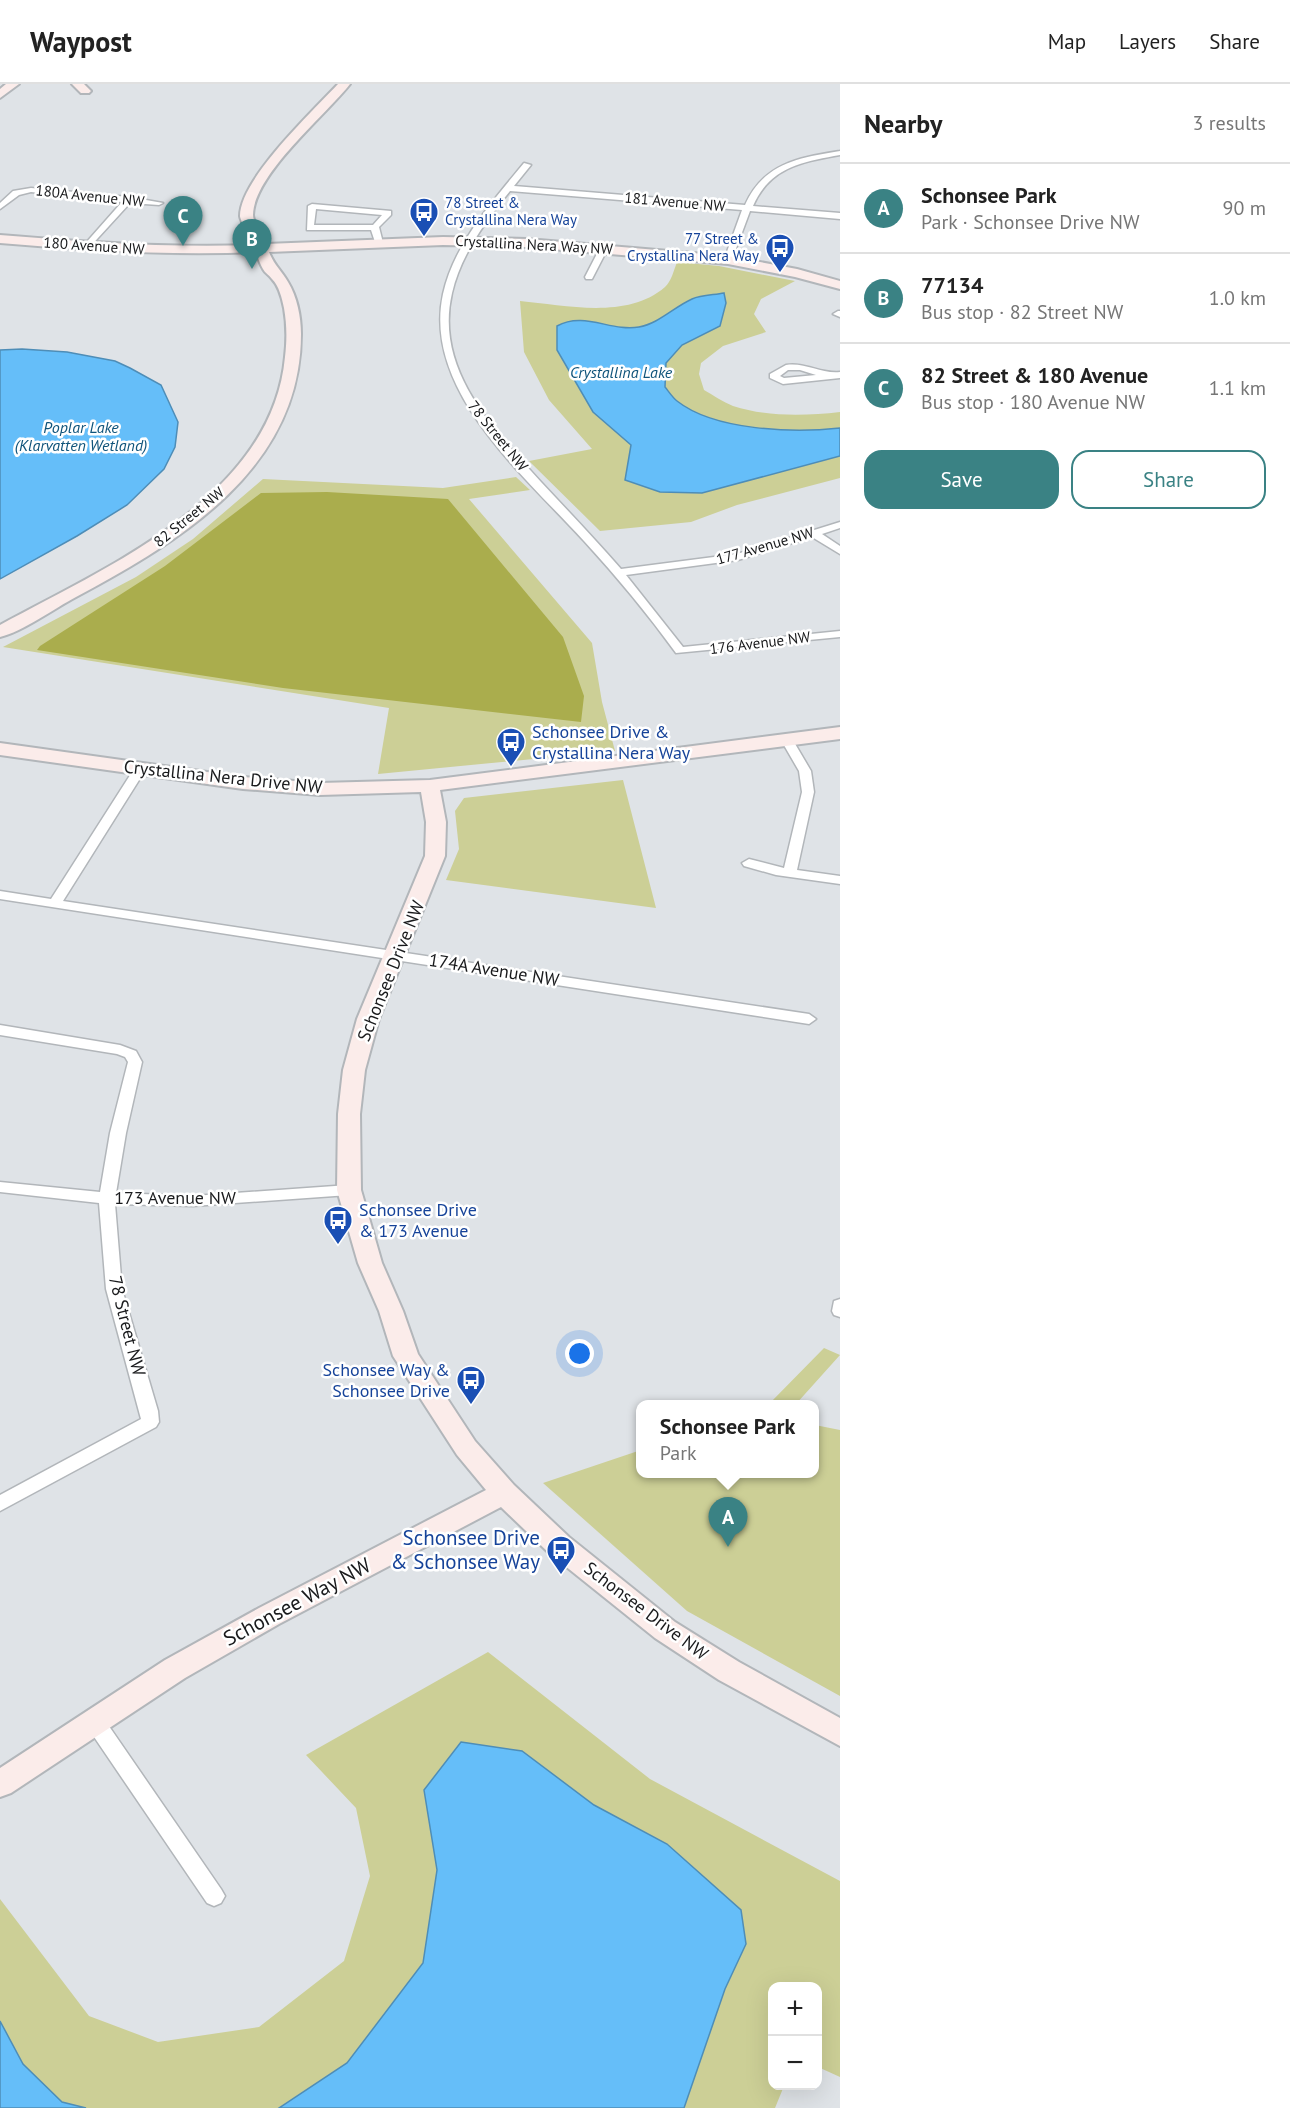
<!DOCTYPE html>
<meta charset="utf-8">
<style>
body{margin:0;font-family:"PT Sans",sans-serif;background:#f6f6f6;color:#222}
.controls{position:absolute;right:18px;bottom:18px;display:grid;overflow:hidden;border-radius:12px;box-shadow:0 6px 24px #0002}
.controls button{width:54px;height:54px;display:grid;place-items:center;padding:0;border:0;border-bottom:2px solid #e0e0e0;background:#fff;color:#222;font:30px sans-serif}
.you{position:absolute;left:580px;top:1270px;width:21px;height:21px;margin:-15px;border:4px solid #fff;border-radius:50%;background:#1a73e8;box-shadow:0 0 0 9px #1a73e833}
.badge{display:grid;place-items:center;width:39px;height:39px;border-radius:50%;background:#3a8284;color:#fff;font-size:20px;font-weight:700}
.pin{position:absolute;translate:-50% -50px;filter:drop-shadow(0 2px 3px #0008)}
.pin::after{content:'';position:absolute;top:32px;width:21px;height:18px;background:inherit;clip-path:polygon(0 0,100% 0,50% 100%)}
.popup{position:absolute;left:636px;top:1316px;width:183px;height:78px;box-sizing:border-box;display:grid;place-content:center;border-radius:12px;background:#fff;filter:drop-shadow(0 2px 4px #0005);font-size:20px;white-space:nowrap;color:#767676}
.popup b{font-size:22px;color:#222}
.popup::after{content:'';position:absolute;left:50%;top:100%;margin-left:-12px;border:12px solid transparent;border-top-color:#fff}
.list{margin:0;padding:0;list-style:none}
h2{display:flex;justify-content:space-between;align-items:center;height:78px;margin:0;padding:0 24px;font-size:26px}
h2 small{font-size:20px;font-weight:400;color:#767676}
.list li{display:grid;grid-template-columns:39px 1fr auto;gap:18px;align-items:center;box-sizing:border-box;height:90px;padding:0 24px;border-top:2px solid #e0e0e0}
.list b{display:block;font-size:22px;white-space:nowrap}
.list p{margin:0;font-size:20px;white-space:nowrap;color:#767676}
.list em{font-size:20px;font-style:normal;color:#767676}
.actions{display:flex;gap:12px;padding:18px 24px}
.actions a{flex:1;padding:14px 0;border:2px solid #3a8284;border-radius:18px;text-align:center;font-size:21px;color:#3a8284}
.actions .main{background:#3a8284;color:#fff}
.map{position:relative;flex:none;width:840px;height:2024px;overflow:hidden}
header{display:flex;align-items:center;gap:36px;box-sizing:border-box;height:84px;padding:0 30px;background:#fff;border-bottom:2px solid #e0e0e0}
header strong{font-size:28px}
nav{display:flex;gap:33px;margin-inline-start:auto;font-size:21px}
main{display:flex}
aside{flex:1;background:#fff}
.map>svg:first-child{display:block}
</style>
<header>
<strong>Waypost</strong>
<nav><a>Map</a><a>Layers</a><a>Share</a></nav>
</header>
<main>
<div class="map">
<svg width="840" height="2024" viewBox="0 0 840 2024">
<rect width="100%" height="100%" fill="#dfe3e7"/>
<path fill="#cccf96" d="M677,178L719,182L795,197L761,215L754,230L766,248L723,262L701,279L699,290L704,306C713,311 723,318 733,322C767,333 805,332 840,328V394L737,421L691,438L600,447L529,377L592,365L549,316L524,268L520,217C565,221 627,236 665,203C671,198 674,186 677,178Z
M516,393L530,406L469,415L592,559L602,618L615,667L378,690L389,624L3,563L136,493L193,455L263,395L443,404Z
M623,696L656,824L446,796L459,765L455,727L464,714Z
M824,1264L840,1271L796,1320H769Z
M815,1341L840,1346V1612L687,1527L543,1399L641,1366V1390H815Z
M488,1568L650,1695L840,1797V1993L818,1983V1902H772V2002H784L775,2024H0V1815L89,1932L158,1958L259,1943L344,1877L370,1792L356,1724L306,1671Z"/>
<path fill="#aaad4d" d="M327,408L448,415L563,553L584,612L581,638L283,604L37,566L40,562L165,482L261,409Z"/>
<path fill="#65bef9" stroke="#4e8db7" stroke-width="1.5" d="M724,209L726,219L720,242L682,261L666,279L665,303C669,308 673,314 677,317C715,347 794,349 840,344V372L702,409L660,408L625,396L631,361L593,328L557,266V242C584,227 611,248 639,243C658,240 674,223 692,215C701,211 714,211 724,209Z
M22,265L67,268L115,277L130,284L161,301L178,338L175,363L164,385L127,421L77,452L0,495V266Z
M461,1658L522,1667L594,1721L667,1760L741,1826L746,1860L725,1905L684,2024H279L347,1979L423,1879L437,1786L424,1706Z
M0,1937L23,1980L62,2018L86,2024H0Z"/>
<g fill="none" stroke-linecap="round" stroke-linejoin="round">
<g stroke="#b2b6ba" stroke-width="3">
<path id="street" d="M840,67V71C802,78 770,83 753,122L840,129V135L750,127L731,178L724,176L742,126L510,107C486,137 461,170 452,209C434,286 494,346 541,398C568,427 595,455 621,485L737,470L840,438V444L822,450L840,462V470L812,453L738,476L626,491L683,563L840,547V553L676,569C647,529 617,493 584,457C526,393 422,307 443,210C454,160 492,118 524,79L531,81L514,102L745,121C764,79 798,74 840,67Z
M31,104L129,113L163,119L159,121L130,119L87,166L83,163L84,161L122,118L31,108L19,111L0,125V119L13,107Z
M312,120L391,127V131L379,143L383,159L376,161L371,146H307L308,122ZM316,125L382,131L373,141H314Z
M601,162L608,164L592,195H586L585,193Z
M838,227H840V233L833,230Z
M786,281C805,278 821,290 840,288V294L783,300L770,294V290ZM788,286H800L816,291L784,294L780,292Z
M787,652L791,653L811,687L814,708L797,786L840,792V800L776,791L744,782L742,779L749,775L784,784L802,708L799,687L781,656Z
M140,681L146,685L63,817L809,930L816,935L809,940L0,815V807L51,815L134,685Z
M0,941L120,961L136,967L142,978L126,1049L116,1109L193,1112L349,1101L355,1102L357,1106L355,1110L349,1111L193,1122L115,1120L122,1205L158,1327L159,1338L156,1343L0,1427V1411L141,1335L106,1205L99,1119L0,1108V1098L100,1108L110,1049L128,978L125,973L117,970L0,951Z
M840,1215V1233L834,1231L832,1227L834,1217Z
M95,1629L102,1632L221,1805L225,1812L221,1819L214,1822L207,1819L88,1644L85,1638L88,1632Z"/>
</g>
<g stroke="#b2b6ba" stroke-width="4">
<path id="secondary" d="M6,0H19L0,14V5Z
M72,0H84L91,7L89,9H81Z
M338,0H350C325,32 254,90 253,131C253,138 262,152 266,160L443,153L527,155L728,172L797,185L840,197V205L795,193L728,180L527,163L443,161L269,168C274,181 281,186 288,198C297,213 301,233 301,250C301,384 181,457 76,513C55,524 22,548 0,553V541C108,482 272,413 285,273C287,256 287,241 284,224C282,214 279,202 272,195C269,191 265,189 263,185C260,180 258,174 256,168C170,172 86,166 0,159V151C85,158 168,164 253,161C250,154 240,136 240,132C240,95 313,27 338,0Z
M840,643V655L440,706L446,738L445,772L379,935L365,986L360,1030L361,1106L382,1179L403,1227L418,1270L475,1357L514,1401L569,1453L675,1538L739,1578L840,1634V1662L719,1596L655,1554L549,1469L501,1423L279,1540L185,1594L11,1709L0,1713V1684L165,1576L259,1524L486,1406L457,1371L393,1272L379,1227L358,1179L337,1106L338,1030L343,986L357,935L425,772L426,738L421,708L320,711L243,705L0,671V659L243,693L320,699L430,696Z"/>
</g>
<use href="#street" fill="#fff" fill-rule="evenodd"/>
<use href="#secondary" fill="#fbecea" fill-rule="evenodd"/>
</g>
<defs>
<g id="bus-pin" transform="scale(1.5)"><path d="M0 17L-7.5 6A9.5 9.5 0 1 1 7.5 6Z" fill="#1a4fb4" stroke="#fff"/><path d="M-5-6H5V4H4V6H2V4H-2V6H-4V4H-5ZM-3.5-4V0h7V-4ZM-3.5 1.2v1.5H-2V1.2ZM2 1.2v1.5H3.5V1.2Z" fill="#fff"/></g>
</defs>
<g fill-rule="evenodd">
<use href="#bus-pin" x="424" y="128"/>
<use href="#bus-pin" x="780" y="164"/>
<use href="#bus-pin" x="511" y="658"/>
<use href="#bus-pin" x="338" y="1136"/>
<use href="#bus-pin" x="471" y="1296"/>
<use href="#bus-pin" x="561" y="1466"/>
</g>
<g text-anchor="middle" stroke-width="5" stroke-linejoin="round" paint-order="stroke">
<g font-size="15" fill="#191a1c" stroke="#fff">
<text transform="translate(90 112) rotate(6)" y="5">180A Avenue NW</text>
<text transform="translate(675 118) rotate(5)" y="5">181 Avenue NW</text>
<text transform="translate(534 161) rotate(3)" y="5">Crystallina Nera Way NW</text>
<text transform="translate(94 162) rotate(4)" y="5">180 Avenue NW</text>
<text transform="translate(498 352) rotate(51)" y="5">78 Street NW</text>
<text transform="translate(189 433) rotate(-39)" y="5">82 Street NW</text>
<text transform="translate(765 462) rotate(-16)" y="5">177 Avenue NW</text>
<text transform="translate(760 559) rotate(-7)" y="5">176 Avenue NW</text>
</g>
<g font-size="15" fill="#164399" stroke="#fff" text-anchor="start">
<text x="445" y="124">78 Street &amp;<tspan x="445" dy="17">Crystallina Nera Way</tspan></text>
<text x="759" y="160" text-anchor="end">77 Street &amp;<tspan x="759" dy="17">Crystallina Nera Way</tspan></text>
</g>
<g font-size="16" font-style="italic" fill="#10547b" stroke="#fff">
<text x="621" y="294">Crystallina Lake</text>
<text x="81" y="349">Poplar Lake<tspan x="81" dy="18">(Klarvatten Wetland)</tspan></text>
</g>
<g font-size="18" fill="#164399" stroke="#fff" text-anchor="start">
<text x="532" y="654">Schonsee Drive &amp;<tspan x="532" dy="21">Crystallina Nera Way</tspan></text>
<text x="359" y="1132">Schonsee Drive<tspan x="359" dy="21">&amp; 173 Avenue</tspan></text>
<text x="450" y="1292" text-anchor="end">Schonsee Way &amp;<tspan x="450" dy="21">Schonsee Drive</tspan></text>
</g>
<g font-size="18" fill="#191a1c" stroke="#fff">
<text transform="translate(223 693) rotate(6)" y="6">Crystallina Nera Drive NW</text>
<text transform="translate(494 886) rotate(9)" y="6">174A Avenue NW</text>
<text transform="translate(391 887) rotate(-68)" y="6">Schonsee Drive NW</text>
<text x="175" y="1120">173 Avenue NW</text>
<text transform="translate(127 1242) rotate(76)" y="6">78 Street NW</text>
<text transform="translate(646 1527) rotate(37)" y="6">Schonsee Drive NW</text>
</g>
<g font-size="21" fill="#164399" stroke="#fff" text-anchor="end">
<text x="540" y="1461">Schonsee Drive<tspan x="540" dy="24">&amp; Schonsee Way</tspan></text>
</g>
<g font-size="21" fill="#191a1c" stroke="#fff">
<text transform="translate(297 1518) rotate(-28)" y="7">Schonsee Way NW</text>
</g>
</g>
</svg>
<div class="controls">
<button>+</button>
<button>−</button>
</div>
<div class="you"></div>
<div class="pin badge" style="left:728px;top:1463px">A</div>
<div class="popup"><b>Schonsee Park</b>Park</div>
<div class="pin badge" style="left:252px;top:185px">B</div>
<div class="pin badge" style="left:183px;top:162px">C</div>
</div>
<aside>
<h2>Nearby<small>3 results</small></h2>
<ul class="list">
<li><span class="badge">A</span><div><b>Schonsee Park</b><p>Park · Schonsee Drive NW</p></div><em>90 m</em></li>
<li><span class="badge">B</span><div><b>77134</b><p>Bus stop · 82 Street NW</p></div><em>1.0 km</em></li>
<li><span class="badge">C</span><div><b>82 Street &amp; 180 Avenue</b><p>Bus stop · 180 Avenue NW</p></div><em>1.1 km</em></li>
</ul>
<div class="actions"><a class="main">Save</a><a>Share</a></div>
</aside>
</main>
